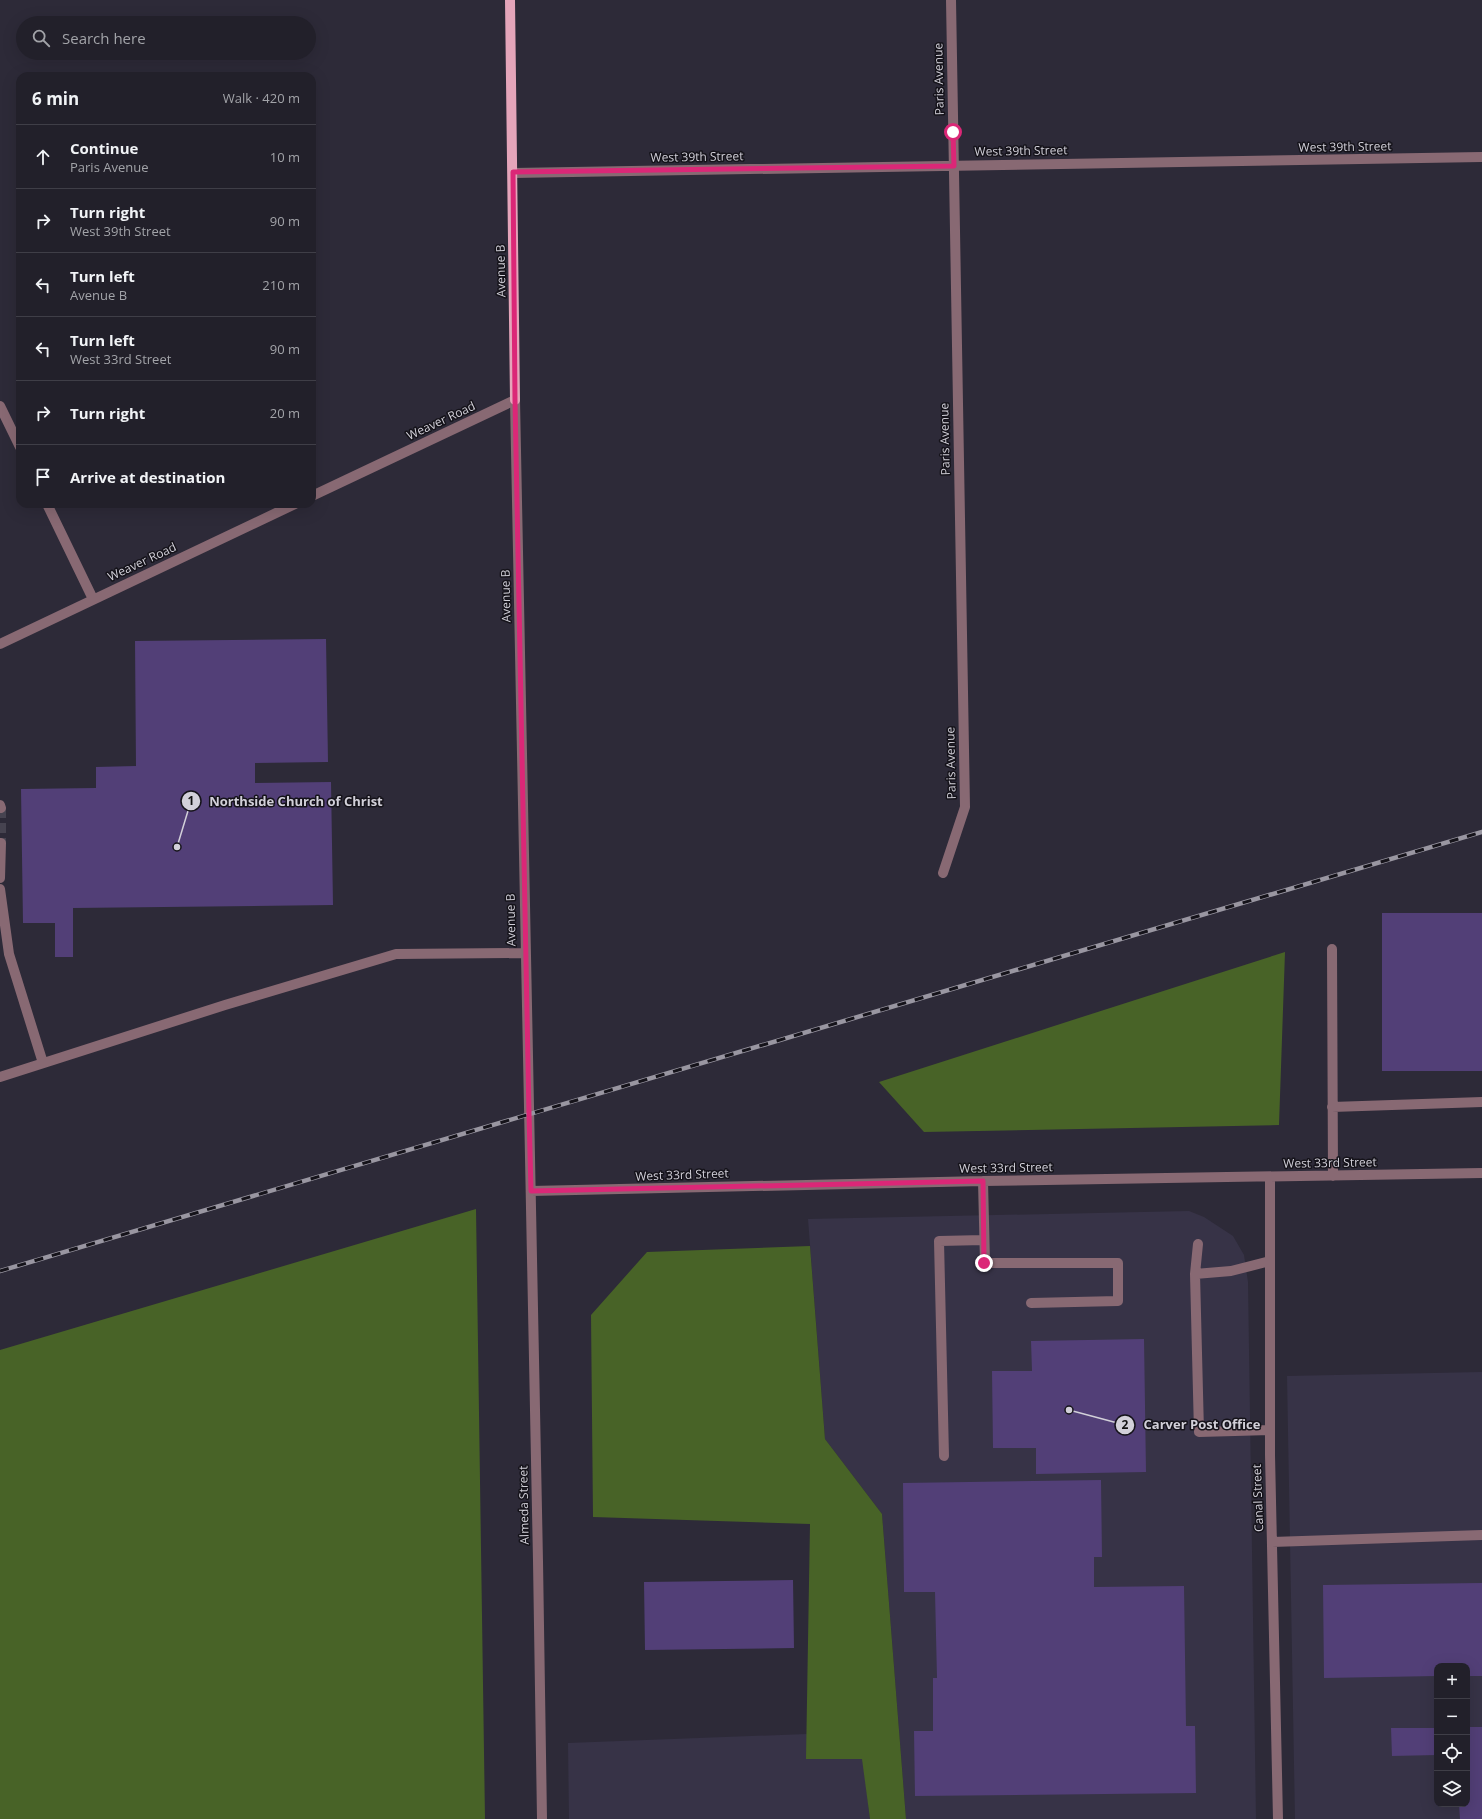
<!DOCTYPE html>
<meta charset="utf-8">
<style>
body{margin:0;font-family:"Open Sans",sans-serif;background:#2a2832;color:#f1f3f6}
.controls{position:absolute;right:12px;bottom:12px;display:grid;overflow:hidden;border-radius:8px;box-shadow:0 4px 16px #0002}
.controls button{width:36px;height:36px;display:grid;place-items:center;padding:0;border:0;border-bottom:1px solid #3f3e47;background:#22202a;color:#f1f3f6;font:20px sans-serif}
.stop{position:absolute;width:12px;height:12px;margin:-9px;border:3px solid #db2777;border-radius:50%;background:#fff}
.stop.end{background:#db2777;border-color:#fff;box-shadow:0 1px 4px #0008}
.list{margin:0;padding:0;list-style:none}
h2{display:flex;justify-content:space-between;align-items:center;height:52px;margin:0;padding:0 16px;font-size:17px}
h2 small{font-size:13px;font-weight:400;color:#a2a3a8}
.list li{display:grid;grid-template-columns:26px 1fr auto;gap:12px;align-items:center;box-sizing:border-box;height:64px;padding:0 16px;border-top:1px solid #3f3e47}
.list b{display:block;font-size:15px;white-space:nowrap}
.list p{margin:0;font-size:13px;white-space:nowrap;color:#a2a3a8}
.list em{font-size:13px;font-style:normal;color:#a2a3a8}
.icon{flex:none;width:22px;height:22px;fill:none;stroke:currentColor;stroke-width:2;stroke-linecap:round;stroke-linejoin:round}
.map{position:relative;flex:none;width:1482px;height:1819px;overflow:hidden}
.search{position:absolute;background:#22202a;box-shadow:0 4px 16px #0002;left:16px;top:16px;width:300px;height:44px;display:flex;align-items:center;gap:10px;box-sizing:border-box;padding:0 14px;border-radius:22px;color:#a2a3a8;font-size:15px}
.panel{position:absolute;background:#22202a;box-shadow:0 4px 16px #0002;left:16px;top:72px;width:300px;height:436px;border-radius:12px}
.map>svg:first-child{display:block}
</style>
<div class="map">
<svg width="1482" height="1819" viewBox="0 0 1482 1819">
<rect width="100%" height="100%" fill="#2d2a38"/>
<path fill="#373347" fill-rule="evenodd" d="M1189,1211L1204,1217L1233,1236L1244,1255L1248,1282L1256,1819H906L882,1514L825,1439L808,1219Z
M1482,1372V1819H1295L1287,1376ZM1437,1666H1467V1804H1437Z
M807,1734V1759H863L870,1819H569L568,1743Z"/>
<path fill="#486327" d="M1285,952L1279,1125L924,1132L879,1082Z
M476,1209L485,1819H0V1350Z
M810,1246L825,1439L882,1514L906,1819H870L862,1759H806L810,1524L593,1517L591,1315L647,1252Z"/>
<path fill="#523f77" d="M326,639L328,762L255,763V783L331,782L333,905L73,908V957H55V923H23L21,789L96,788V767L136,766L135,641Z
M1382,913H1482V1071H1382Z
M1144,1339L1146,1472L1036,1474V1448H993L992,1371H1032L1031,1341Z
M1101,1480L1102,1557H1094V1587L1184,1586L1186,1726H1195L1196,1793L915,1796L914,1731H933V1678H937L935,1592H904L903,1483Z
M793,1580L794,1648L645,1650L644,1582Z
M1482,1583V1676H1467V1666H1437V1676L1324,1678L1323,1585Z
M1467,1727H1482V1819H1460L1459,1804H1467Z
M1391,1728H1437V1755L1392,1756Z"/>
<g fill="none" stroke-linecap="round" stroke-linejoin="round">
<path stroke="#464350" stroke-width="10" stroke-dasharray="10 5" stroke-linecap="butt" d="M1,808V843"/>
<path stroke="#886973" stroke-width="10" d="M513,173L1482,157
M0,406L20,447
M312,496L515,400L538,1561L542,1819
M47,504L93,599
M0,644L295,504
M0,805L1,808
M943,873L965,807L951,0
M0,878L1,843
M0,889L9,954L43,1063
M1332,949L1333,1176
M0,1077L225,1005L396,954L525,953
M1332,1107L1482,1102
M1270,1177V1455L1278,1819
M983,1181L985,1263H1118V1301L1031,1303
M531,1191L983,1181L1482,1173
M1198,1244L1195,1274L1231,1271L1270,1261
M1195,1274L1199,1432L1270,1430
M944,1456L939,1241L984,1240
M1272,1542L1482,1535"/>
<path stroke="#e4a5ba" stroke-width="10" d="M510,0L515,400"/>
<g stroke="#9996a1" stroke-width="4.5">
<path id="rail" d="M0,1271L1482,832"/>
</g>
<use href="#rail" stroke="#15131a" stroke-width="3" stroke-dasharray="9" stroke-linecap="butt"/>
</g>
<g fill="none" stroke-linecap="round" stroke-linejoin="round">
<path stroke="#db2777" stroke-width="5" d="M953,132L954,166L513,172L515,400L529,1114L531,1191L983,1181L984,1263"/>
</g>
<g text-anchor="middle" stroke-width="3" stroke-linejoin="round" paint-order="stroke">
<g font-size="12" fill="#d2d0d9" stroke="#15131a">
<text transform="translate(939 79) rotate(-91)" y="4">Paris Avenue</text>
<text transform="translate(1345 147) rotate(-1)" y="4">West 39th Street</text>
<text transform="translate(1021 151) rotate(-1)" y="4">West 39th Street</text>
<text transform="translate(697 157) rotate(-1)" y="4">West 39th Street</text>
<text transform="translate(501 271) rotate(-91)" y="4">Avenue B</text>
<text transform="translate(441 421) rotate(-25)" y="4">Weaver Road</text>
<text transform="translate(945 439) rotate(-91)" y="4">Paris Avenue</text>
<text transform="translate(142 562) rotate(-25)" y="4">Weaver Road</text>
<text transform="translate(506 596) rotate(-91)" y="4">Avenue B</text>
<text transform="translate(951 763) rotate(-91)" y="4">Paris Avenue</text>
<text transform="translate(511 920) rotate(-91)" y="4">Avenue B</text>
<text transform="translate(1330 1163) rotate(-1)" y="4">West 33rd Street</text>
<text transform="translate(1006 1168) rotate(-1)" y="4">West 33rd Street</text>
<text transform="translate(682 1175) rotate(-2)" y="4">West 33rd Street</text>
<text transform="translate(1258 1498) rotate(-92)" y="4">Canal Street</text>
<text transform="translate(524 1505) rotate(-91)" y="4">Almeda Street</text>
</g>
</g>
<path fill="none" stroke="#d2d0d9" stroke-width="1.5" d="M177 847L191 801M1069 1410L1125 1425"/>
<g fill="#d2d0d9" stroke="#15131a" stroke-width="1.5">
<circle cx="177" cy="847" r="4"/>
<circle cx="1069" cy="1410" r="4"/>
<circle cx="191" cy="801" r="10"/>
<circle cx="1125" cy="1425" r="10"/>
</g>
<g font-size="12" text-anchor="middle" font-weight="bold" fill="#111">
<text x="191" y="805">1</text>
<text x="1125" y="1429">2</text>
</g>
<g font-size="13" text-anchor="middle" font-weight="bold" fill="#d2d0d9" stroke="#15131a" stroke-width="3" stroke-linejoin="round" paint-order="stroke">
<text x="296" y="806">Northside Church of Christ</text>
<text x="1202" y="1429">Carver Post Office</text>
</g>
</svg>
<div class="controls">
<button>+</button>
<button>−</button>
<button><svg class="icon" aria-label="locate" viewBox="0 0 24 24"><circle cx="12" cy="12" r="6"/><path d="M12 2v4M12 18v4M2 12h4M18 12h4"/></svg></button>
<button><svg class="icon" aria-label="layers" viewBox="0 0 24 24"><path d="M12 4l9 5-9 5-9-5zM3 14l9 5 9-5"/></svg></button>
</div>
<div class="stop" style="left:953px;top:132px"></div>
<div class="stop end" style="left:984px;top:1263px"></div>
<div class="search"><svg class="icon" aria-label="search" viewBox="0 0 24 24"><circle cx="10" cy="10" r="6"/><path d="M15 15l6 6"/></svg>Search here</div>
<section class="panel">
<h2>6 min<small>Walk · 420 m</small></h2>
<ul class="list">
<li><svg class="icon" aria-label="ahead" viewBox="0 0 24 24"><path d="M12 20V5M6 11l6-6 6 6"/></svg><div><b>Continue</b><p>Paris Avenue</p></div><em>10 m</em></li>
<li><svg class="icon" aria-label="right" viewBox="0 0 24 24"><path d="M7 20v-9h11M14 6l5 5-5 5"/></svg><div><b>Turn right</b><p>West 39th Street</p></div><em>90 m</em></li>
<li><svg class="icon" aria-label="left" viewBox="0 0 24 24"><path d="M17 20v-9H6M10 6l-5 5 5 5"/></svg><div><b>Turn left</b><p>Avenue B</p></div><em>210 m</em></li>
<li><svg class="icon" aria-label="left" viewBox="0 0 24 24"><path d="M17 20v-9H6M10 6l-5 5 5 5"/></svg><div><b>Turn left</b><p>West 33rd Street</p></div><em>90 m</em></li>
<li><svg class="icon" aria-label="right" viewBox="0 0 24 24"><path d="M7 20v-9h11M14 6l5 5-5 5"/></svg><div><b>Turn right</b></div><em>20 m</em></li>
<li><svg class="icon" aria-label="arrive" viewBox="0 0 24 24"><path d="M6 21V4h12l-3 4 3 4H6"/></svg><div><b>Arrive at destination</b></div></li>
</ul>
</section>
</div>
